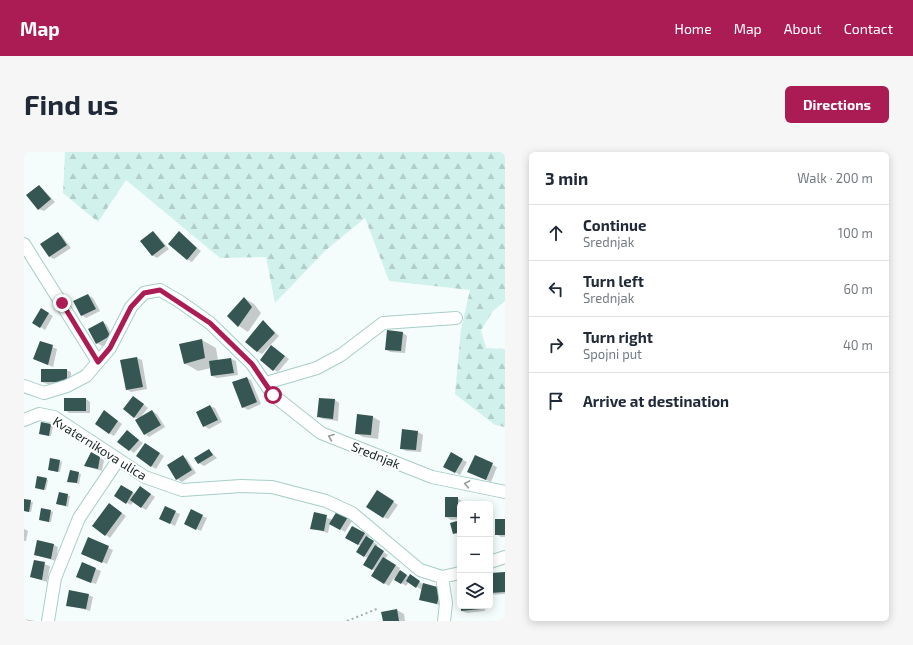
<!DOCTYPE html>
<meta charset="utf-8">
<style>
body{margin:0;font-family:"Exo 2",sans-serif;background:#f6f6f7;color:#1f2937}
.controls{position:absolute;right:12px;bottom:12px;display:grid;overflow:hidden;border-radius:6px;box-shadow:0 2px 10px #0003}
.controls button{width:36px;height:36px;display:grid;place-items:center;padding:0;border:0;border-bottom:1px solid #e0e1e3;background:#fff;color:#1f2937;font:20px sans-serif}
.stop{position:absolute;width:12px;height:12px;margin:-9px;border:3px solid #ac1c54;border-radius:50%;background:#fff}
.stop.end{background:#ac1c54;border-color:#fff;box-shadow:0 1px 4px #0008}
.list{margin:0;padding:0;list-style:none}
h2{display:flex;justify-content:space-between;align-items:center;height:52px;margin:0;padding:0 16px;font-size:17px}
h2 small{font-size:13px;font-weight:400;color:#747a83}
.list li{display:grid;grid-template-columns:26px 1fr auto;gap:12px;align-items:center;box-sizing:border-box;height:56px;padding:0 16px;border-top:1px solid #e0e1e3}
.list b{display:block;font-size:15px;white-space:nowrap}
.list p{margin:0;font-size:13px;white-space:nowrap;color:#747a83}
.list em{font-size:13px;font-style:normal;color:#747a83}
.icon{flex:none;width:22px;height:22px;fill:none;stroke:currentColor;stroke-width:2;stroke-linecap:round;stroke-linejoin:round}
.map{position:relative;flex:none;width:481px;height:469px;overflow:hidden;border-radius:6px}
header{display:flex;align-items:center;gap:24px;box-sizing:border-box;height:56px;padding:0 20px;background:#ac1c54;color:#fff}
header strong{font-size:19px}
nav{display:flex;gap:22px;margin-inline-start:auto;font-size:14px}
.intro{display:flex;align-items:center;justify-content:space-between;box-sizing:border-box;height:96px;padding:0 24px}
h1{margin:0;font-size:28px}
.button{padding:10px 18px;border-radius:6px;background:#ac1c54;color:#fff;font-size:14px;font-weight:700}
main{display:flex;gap:24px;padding:0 24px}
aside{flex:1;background:#fff;border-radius:6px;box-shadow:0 2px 10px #0003}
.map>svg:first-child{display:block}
</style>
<header>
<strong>Map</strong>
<nav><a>Home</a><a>Map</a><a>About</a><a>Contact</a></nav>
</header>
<div class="intro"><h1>Find us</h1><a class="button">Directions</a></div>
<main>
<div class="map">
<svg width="481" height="469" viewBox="0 0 481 469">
<defs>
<pattern id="forest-firs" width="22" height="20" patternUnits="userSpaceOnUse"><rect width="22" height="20" fill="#d1f1ec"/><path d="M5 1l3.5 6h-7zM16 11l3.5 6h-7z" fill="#b3ceca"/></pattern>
</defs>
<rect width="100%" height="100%" fill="#f5fdfc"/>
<path fill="url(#forest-firs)" d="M41,0H481V149L469,159L457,178L462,196L481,197V275L471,273L431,242L437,177L446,138L365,129L341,66L301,99L251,151L242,105L196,106L102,28L74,70L39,41Z"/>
<path fill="#0003" d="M15,34L19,37L31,50L20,59L15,57Z
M129,80L133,83L145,97L133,106L128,103Z
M34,81L38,84L47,96L30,107L26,105L17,92Z
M155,81L177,99L168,110L163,107Z
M64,143L69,146L76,159L62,166L58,163Z
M220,146L230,152L237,161L224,180L215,174L204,164Z
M18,157L29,164L21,178L9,170Z
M239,169L255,184L238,202L233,199Z
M79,170L83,173L90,187L78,194L73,191Z
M379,181L383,184L381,201L366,200L362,197Z
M178,188L192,196L194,209L207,207L212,209L214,223L193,226L188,224L187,216L174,219L160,211Z
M16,190L33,197L29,215L10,207Z
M251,197L265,207L254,220L250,218Z
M113,206L118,208L123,237L107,240L102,237L97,208Z
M42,218L47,220V232H23L18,230Z
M223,226L227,228L237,252L224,258L219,255Z
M62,247L66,250V261H45L41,258Z
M114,248L124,256L115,267L128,259L133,262L141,275L125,285L121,282L115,267L110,265Z
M311,248L315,251L314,269L299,267L294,264Z
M186,254L191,256L198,270L185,277L180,274Z
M85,262L98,272L90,284L85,281Z
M334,263L349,265L356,269L354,287L339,285L332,281Z
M27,273L29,274L27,284L16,282Z
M379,278L394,280L399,283L397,300L382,299L377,296Z
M103,279L119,291L110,301L95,290Z
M122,292L140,304L132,317L127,314Z
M185,298L193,306L180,314L175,311Z
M67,301L80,308L78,319L61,314Z
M428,302L443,310L436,323L421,314Z
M159,304L163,307L172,321L158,330L153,327L144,313Z
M451,305L473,315L467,330L449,322Z
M36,309L38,310L36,320L25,318Z
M47,319L57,322L55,332L47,330Z
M22,327L24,328L22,338L14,337Z
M97,334L111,342L121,338L131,345L122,358L109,350L107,353L91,344Z
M35,341L46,344L44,355L33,352Z
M358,342L374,353L364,367L359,365Z
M433,346L438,349V352H436V367L427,368L422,365Z
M0,348L9,350L7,360L0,359Z
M86,352L102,364L86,386L82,383Z
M27,359L29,360L27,370L18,369Z
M151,360L156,362L151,374L141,369Z
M313,360L328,369L321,380L306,371L304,381L288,376L291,362L309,368Z
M178,364L183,366L177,379L166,374Z
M481,368V385H477L472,382Z
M433,370L435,371L436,381L432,382L430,381Z
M329,375L345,384L343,386L354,393L352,395L364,403L361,407L376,416L375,419L401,433L419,438L415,453L398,448V438L385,430L382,434L370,426L365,434L360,431L351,419L340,412L344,406L333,400L337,394L322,386Z
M0,377L4,379L2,389H0Z
M65,387L89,398L83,412L63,404Z
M30,393L34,395L32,409L11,403Z
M11,409L26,414L23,430L7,425Z
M59,412L77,419L72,432L58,427Z
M481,421V442L466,443V422Z
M64,443L69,445L66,459L43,453Z
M438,454H461V459L443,461L438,459Z
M373,458L380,462L381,469H360Z
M0,467L11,469H0Z"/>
<path fill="#355652" d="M15,33L27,47L14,58L2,43Z
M129,79L141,94L128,104L116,89Z
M155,79L173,96L163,108L144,92Z
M34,80L43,93L25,105L16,92Z
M64,142L72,157L57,164L49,149Z
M220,145L228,155L214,175L203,164Z
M17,156L25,161L16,176L8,171Z
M239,168L251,181L233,200L221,190Z
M79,169L86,184L72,192L64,177Z
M363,178L379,180L377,199L361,198Z
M178,187L181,206L160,212L155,192Z
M16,189L29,193L24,213L9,207Z
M247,193L261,204L249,219L236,208Z
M113,205L119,235L102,238L96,208Z
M207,206L210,221L187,224L185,209Z
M17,217H43V230H17Z
M223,225L233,250L218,256L208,230Z
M109,244L120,252L110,266L99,257Z
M40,246H62V259H40Z
M295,246L311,247L309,267L293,265Z
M186,253L194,268L179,275L172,260Z
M80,258L94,269L85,282L71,272Z
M128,258L137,273L120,283L111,268Z
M333,262L349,264L347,283L331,282Z
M17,270L27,272L25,284L15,282Z
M378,277L394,279L392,298L376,297Z
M103,278L115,288L105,299L93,290Z
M121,291L136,301L127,315L112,304Z
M185,297L189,303L174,312L170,306Z
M67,300L76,305L74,317L60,314Z
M427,300L439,307L431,321L419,315Z
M159,303L168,318L152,328L143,313Z
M451,303L469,311L462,328L443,320Z
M26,306L36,308L34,320L24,318Z
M46,318L55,320L53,331L43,330Z
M13,324L23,326L20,338L11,336Z
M97,333L109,340L102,352L90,344Z
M116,334L127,342L117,356L106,348Z
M353,338L370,349L359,366L342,355Z
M35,340L44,342L42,354L32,352Z
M421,345H434V365H421Z
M0,347L7,348L5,360L0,359Z
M85,351L98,361L81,384L68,374Z
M141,354L152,359L146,372L135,367Z
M17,356L27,358L25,370L15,368Z
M167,357L179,363L172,378L160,372Z
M313,359L324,365L316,378L305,372Z
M290,360L303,363L300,379L286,377Z
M471,367H481V383H471Z
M433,369L436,380L429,382L426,371Z
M328,374L341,381L334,393L321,386Z
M342,384L350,389L340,405L332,400Z
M64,385L85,394L78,411L57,402Z
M13,388L30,392L27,407L10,403Z
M351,393L360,399L348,418L339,413Z
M359,405L372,413L360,432L347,424Z
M10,408L21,410L18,428L6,425Z
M58,410L72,416L67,431L52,425Z
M376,418L383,423L377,432L370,428Z
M481,420V440L466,441V421Z
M386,422L396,429L392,436L382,429Z
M399,431L417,436L413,452L395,448Z
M45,438L65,442L62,457L42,454Z
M437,454H457V457L437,459Z
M373,457L375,469H359L357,460Z"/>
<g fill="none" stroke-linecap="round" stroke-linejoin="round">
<g stroke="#a7cec8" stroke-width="14">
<path id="minor" d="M0,92L74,210
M242,231L293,216L317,203L359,171L432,166
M0,234L20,241L43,234L62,224L86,196L107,155L120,141L136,138L155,149L186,171L228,212L249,243L297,281L408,325L481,340
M0,268L15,262L30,265L121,325L158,338L217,334L248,335L302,349L328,361L396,418L418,425L436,421
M466,410L481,405
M418,425L422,451L420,469
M24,469L31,426L55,366L94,308"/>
</g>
<path stroke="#a5afae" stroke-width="2" stroke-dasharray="2 3" stroke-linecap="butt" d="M323,469L355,456"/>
<use href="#minor" stroke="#fff" stroke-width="12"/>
</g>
<defs><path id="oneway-chevron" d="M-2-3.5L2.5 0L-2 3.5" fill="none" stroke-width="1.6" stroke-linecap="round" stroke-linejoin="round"/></defs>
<g stroke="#969d9c">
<use href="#oneway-chevron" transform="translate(307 285) rotate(-158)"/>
<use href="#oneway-chevron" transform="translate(443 332) rotate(-169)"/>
</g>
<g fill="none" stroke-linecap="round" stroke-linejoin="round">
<path stroke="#ac1c54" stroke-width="5" d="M38,151L74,210L86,196L107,155L120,141L136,138L186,171L228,212L249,243"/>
</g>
<g text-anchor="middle" stroke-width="4" stroke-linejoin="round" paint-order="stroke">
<g font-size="13" fill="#162523" stroke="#fff">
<text transform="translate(76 296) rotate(32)" y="5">Kvaternikova ulica</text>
<text transform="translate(352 303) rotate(22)" y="5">Srednjak</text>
</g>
</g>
</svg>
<div class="controls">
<button>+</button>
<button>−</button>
<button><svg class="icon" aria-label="layers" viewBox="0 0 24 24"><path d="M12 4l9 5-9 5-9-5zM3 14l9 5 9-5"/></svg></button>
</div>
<div class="stop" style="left:249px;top:243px"></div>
<div class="stop end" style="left:38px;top:151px"></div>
</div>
<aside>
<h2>3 min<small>Walk · 200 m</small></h2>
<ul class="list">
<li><svg class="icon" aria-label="ahead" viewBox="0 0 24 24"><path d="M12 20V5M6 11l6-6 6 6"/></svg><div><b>Continue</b><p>Srednjak</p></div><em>100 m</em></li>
<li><svg class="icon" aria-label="left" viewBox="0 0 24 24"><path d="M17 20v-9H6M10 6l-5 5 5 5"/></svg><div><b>Turn left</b><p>Srednjak</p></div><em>60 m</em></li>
<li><svg class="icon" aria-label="right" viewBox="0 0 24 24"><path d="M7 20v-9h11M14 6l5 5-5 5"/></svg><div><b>Turn right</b><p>Spojni put</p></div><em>40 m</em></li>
<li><svg class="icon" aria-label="arrive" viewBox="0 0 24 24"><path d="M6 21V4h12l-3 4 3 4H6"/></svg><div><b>Arrive at destination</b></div></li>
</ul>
</aside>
</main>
